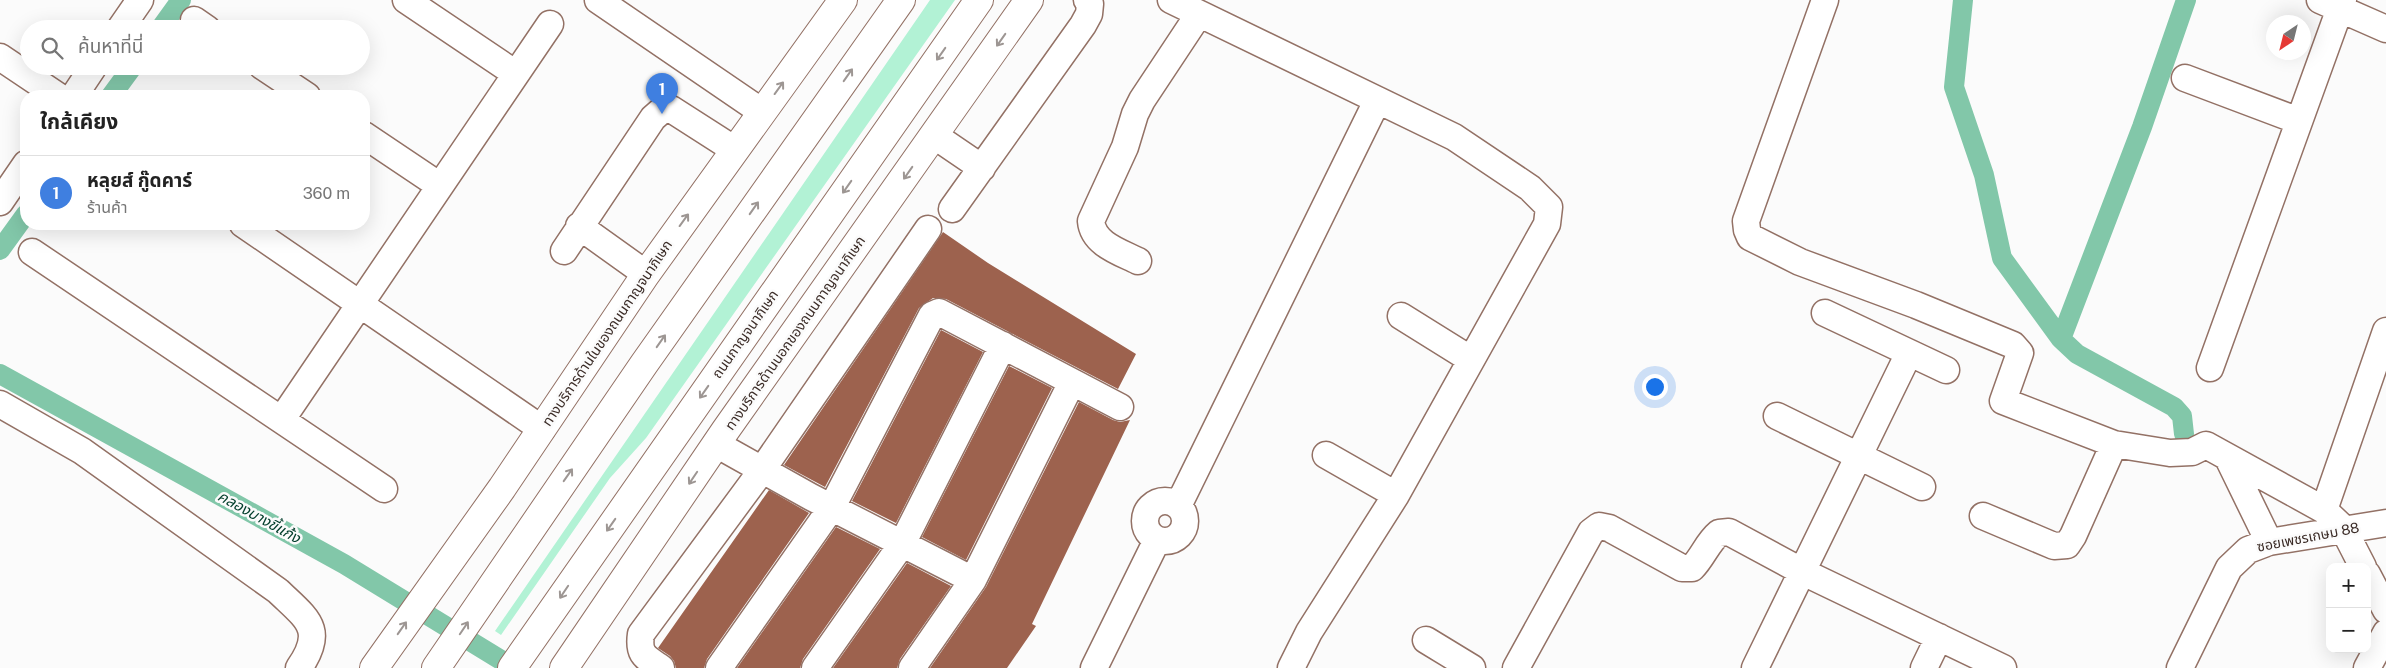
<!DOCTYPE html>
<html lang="th">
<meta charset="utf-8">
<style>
body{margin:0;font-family:"Public Sans","Noto Sans Thai",sans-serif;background:#f6f6f6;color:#222}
.controls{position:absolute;right:15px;bottom:15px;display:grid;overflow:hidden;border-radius:10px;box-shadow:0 5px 20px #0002}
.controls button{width:45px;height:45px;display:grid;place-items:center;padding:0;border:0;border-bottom:1px solid #e0e0e0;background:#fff;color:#222;font:25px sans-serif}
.compass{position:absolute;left:2266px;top:15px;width:45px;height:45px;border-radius:50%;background:#fff;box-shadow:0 5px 20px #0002;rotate:215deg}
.you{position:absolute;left:1654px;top:386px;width:18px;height:18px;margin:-12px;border:4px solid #fff;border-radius:50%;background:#1a73e8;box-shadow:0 0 0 8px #1a73e833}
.badge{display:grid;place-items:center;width:32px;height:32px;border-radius:50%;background:#298f6b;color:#fff;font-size:16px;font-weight:700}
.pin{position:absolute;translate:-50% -41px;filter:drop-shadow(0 1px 2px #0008)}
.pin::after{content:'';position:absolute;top:26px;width:18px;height:15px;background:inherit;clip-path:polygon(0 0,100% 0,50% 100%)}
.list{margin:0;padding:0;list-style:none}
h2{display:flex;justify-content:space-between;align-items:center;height:65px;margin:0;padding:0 20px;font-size:21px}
h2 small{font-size:16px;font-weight:400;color:#767676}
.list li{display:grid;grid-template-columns:32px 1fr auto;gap:15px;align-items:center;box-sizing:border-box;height:75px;padding:0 20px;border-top:1px solid #e0e0e0}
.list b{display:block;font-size:19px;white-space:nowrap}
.list p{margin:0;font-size:16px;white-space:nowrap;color:#767676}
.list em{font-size:16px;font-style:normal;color:#767676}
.icon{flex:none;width:28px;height:28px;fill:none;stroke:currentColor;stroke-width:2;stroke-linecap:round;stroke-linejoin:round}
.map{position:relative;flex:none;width:2386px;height:668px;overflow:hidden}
.search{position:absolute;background:#fff;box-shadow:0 5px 20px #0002;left:20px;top:20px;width:350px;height:55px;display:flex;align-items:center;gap:12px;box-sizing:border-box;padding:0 18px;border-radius:28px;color:#767676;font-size:19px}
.panel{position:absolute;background:#fff;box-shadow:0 5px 20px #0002;left:20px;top:90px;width:350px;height:140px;border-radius:20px}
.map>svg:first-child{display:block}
</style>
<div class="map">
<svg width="2386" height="668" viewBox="0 0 2386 668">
<rect width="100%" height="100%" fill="#fbfbfb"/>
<path fill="#b2f2d5" d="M930,0H955L646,438L610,478L501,635L495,631Z"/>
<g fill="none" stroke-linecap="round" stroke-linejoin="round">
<path stroke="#82c7a9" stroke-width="20" d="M1963,0L1954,87L1984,175L2002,258L2061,339
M160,29L181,0
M111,96L133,66
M0,250L26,214
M0,374L344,564L514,668
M2184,434L2182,416L2174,407L2077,354L2061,339L2142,127L2186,0"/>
</g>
<path fill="#9d624e" d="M943,232L988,263L1136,354L1118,389L946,299L933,298L919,308L825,487L784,465Z
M941,330L983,352L896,523L852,501Z
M1009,366L1052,388L966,560L922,537Z
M1079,402L1113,420L1120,422L1130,420L1032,624L1036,626L1007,668H930L986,587Z
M769,490L809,513L707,659L704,668H676L674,661L670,656L658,648Z
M836,527L880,549L803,659L800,668H737Z
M907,563L951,586L900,659L897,668H833Z"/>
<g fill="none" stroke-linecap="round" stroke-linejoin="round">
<g stroke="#937165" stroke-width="29">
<path id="minor" d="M406,0L516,74
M598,0L762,112
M1171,0L1454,137L1530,188L1549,207L1547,224L1396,495L1309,632L1291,668
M1825,0L1746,221L1747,230L1750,237L1800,262L1916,305L2013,345L2020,353L2003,401L2114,444L2170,453L2192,452L2206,445L2324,510
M2320,0L2386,29
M194,20L207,29
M120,29L140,0
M0,57L58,96
M262,66L307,96
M2185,78L2299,121
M74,96L94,66
M364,135L440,186
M935,136L982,168
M0,202L26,164
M952,209L1083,25L1089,14L1090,4L1087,0
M243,224L542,429
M579,226L646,274
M564,251L653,118L661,111L671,109L735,150
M32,252L384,489
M1138,261C1120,252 1093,244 1091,221L1125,147L1135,114L1142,100L1199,14
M1825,313L1946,370
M1401,316L1470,359
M2210,368L2343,0
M0,404L82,451L278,591C307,619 326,629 299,668
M1777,416L1922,487
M282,419L550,24
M716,444L811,497L973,580
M1326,455L1396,495
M2228,458L2269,542
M1145 521a20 20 0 1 1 40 0a20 20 0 1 1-40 0Z
M1178,506L1377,101
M1983,516L2054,546L2067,545L2073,536L2114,444
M2363,567L2343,528L2324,510L2386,331
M2367,574L2386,610
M1426,640L1472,668
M661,668C645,657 638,655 641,634L762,470L928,229
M719,668L832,507L932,315L939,312L1120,407
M815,668L902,544L1003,345
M912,668L973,580L1072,382
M1094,668L1157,540
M1516,668L1591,532L1599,526L1609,528L1682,568H1692C1703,557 1707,543 1719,533L1729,532L1803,572L2003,668
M1755,668L1909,353
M1924,668L1939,637
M2180,668L2229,568L2248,550L2269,542L2386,523
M2367,668L2386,633"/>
</g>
<g stroke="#937165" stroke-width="30">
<path id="major" d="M374,668L502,488L646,274L843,0
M564,668L725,431L1029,0"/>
</g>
<g stroke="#937165" stroke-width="30">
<path id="highway" d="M436,668L644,364L901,0
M512,668L979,0"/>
</g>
<use href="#minor" stroke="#fff" stroke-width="26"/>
<use href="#major" stroke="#fff" stroke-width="28"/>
<use href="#highway" stroke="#fff" stroke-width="28"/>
</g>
<defs><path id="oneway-shaft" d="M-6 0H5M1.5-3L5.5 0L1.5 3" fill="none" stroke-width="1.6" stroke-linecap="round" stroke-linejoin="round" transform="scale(1.25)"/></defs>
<g stroke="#9d9693">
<use href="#oneway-shaft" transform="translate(1001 40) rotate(125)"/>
<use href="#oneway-shaft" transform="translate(941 54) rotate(125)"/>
<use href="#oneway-shaft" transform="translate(848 75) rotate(-55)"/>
<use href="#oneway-shaft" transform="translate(779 88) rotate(-54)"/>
<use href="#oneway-shaft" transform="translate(908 173) rotate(125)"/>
<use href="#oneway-shaft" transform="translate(847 187) rotate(125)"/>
<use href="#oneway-shaft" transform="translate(754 208) rotate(-55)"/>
<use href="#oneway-shaft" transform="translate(684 220) rotate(-54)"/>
<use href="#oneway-shaft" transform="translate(661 341) rotate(-55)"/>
<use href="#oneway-shaft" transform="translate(704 392) rotate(125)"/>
<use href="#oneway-shaft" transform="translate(568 475) rotate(-55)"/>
<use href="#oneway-shaft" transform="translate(693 478) rotate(124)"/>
<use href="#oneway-shaft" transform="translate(611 525) rotate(125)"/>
<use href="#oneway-shaft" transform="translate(564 592) rotate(124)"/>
<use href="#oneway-shaft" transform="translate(402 628) rotate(-55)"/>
<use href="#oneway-shaft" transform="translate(464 628) rotate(-56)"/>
</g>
<g text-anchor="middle" stroke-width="5" stroke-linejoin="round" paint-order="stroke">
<g font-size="14" fill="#3b2c27" stroke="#fbfbfb">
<text transform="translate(607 333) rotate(-56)" y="5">ทางบริการด้านในของถนนกาญจนาภิเษก</text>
<text transform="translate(795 333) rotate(-55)" y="5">ทางบริการด้านนอกของถนนกาญจนาภิเษก</text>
<text transform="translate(745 334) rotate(-55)" y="5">ถนนกาญจนาภิเษก</text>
<text transform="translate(2308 537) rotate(-11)" y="5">ซอยเพชรเกษม 88</text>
</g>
<g font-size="15" font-style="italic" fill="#003d2a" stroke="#fbfbfb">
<text transform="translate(259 517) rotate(29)" y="5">คลองบางขี้แก้ง</text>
</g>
</g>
</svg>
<div class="controls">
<button>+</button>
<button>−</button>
</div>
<svg class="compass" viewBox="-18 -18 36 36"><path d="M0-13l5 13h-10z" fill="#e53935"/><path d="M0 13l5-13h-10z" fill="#767676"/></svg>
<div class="you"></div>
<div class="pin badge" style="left:662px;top:114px;background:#3f7fe0">1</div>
<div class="search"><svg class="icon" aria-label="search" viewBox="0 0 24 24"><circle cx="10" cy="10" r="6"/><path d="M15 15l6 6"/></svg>ค้นหาที่นี่</div>
<section class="panel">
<h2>ใกล้เคียง<small></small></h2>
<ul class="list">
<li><span class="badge" style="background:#3f7fe0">1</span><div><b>หลุยส์ กู๊ดคาร์</b><p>ร้านค้า</p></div><em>360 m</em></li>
</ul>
</section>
</div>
